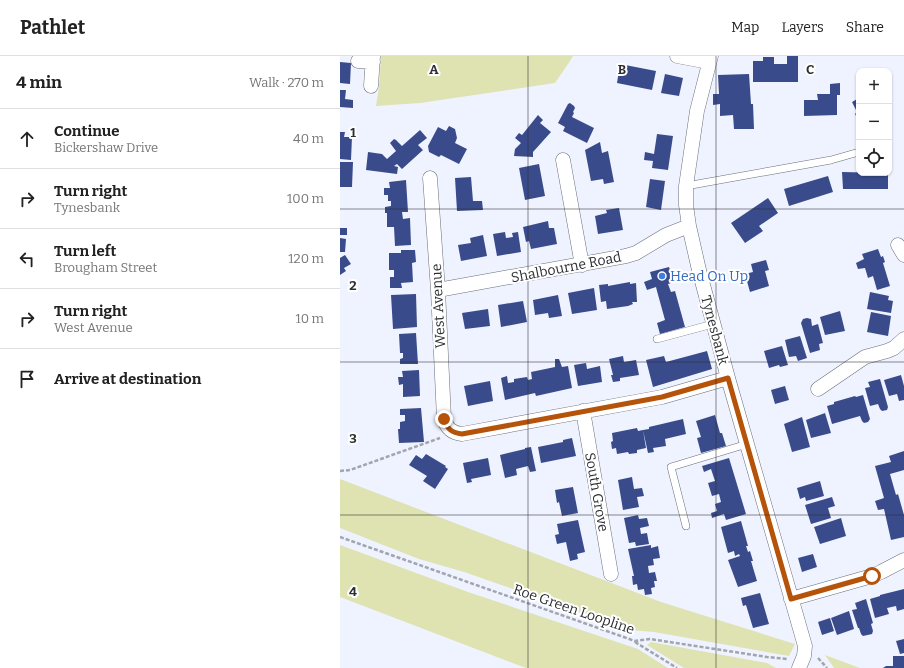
<!DOCTYPE html>
<meta charset="utf-8">
<style>
body{margin:0;font-family:Bitter,serif;background:#f2f2f2;color:#222}
.controls{position:absolute;right:12px;top:12px;display:grid;overflow:hidden;border-radius:8px;box-shadow:0 1px 3px #0004}
.controls button{width:36px;height:36px;display:grid;place-items:center;padding:0;border:0;border-bottom:1px solid #e0e0e0;background:#fff;color:#222;font:20px sans-serif}
.stop{position:absolute;width:12px;height:12px;margin:-9px;border:3px solid #b45309;border-radius:50%;background:#fff}
.stop.end{background:#b45309;border-color:#fff;box-shadow:0 1px 4px #0008}
.list{margin:0;padding:0;list-style:none}
h2{display:flex;justify-content:space-between;align-items:center;height:52px;margin:0;padding:0 16px;font-size:17px}
h2 small{font-size:13px;font-weight:400;color:#767676}
.list li{display:grid;grid-template-columns:26px 1fr auto;gap:12px;align-items:center;box-sizing:border-box;height:60px;padding:0 16px;border-top:1px solid #e0e0e0}
.list b{display:block;font-size:15px;white-space:nowrap}
.list p{margin:0;font-size:13px;white-space:nowrap;color:#767676}
.list em{font-size:13px;font-style:normal;color:#767676}
.icon{flex:none;width:22px;height:22px;fill:none;stroke:currentColor;stroke-width:2;stroke-linecap:round;stroke-linejoin:round}
.map{position:relative;flex:none;width:564px;height:612px;overflow:hidden}
header{display:flex;align-items:center;gap:24px;box-sizing:border-box;height:56px;padding:0 20px;background:#fff;border-bottom:1px solid #e0e0e0}
header strong{font-size:19px}
nav{display:flex;gap:22px;margin-inline-start:auto;font-size:14px}
main{display:flex}
aside{flex:1;background:#fff}
.map>svg:first-child{display:block}
</style>
<header>
<strong>Pathlet</strong>
<nav><a>Map</a><a>Layers</a><a>Share</a></nav>
</header>
<main>
<aside>
<h2>4 min<small>Walk · 270 m</small></h2>
<ul class="list">
<li><svg class="icon" aria-label="ahead" viewBox="0 0 24 24"><path d="M12 20V5M6 11l6-6 6 6"/></svg><div><b>Continue</b><p>Bickershaw Drive</p></div><em>40 m</em></li>
<li><svg class="icon" aria-label="right" viewBox="0 0 24 24"><path d="M7 20v-9h11M14 6l5 5-5 5"/></svg><div><b>Turn right</b><p>Tynesbank</p></div><em>100 m</em></li>
<li><svg class="icon" aria-label="left" viewBox="0 0 24 24"><path d="M17 20v-9H6M10 6l-5 5 5 5"/></svg><div><b>Turn left</b><p>Brougham Street</p></div><em>120 m</em></li>
<li><svg class="icon" aria-label="right" viewBox="0 0 24 24"><path d="M7 20v-9h11M14 6l5 5-5 5"/></svg><div><b>Turn right</b><p>West Avenue</p></div><em>10 m</em></li>
<li><svg class="icon" aria-label="arrive" viewBox="0 0 24 24"><path d="M6 21V4h12l-3 4 3 4H6"/></svg><div><b>Arrive at destination</b></div></li>
</ul>
</aside>
<div class="map">
<svg width="564" height="612" viewBox="0 0 564 612">
<rect width="100%" height="100%" fill="#eff3ff"/>
<path fill="#dee3b1" d="M41,0H233L230,5L215,27L80,47L36,50L39,31Z
M0,423L321,546L455,588L449,600L314,576L290,574L124,516L79,503L0,472Z
M0,489L128,536L298,593L328,612H186L0,541Z
M311,586L427,607L436,612H344L307,589Z
M485,599L520,612H494Z"/>
<path fill="#3a4b8c" d="M447,0H458V26H413V5H423V1H434V8H447Z
M0,6L11,7L10,28L0,27Z
M280,8L316,15L312,34L277,27Z
M325,18L343,22L339,40L321,37Z
M409,18L411,48H413L414,73H394L393,59L380,60V48L373,49V38H379L378,19Z
M500,27V39H497V59L464,60V44H478L477,38H490V28Z
M0,34H6L5,43L13,44V52L0,51Z
M519,42V65L515,58L517,56L512,46Z
M230,47L234,50L235,52L233,56L234,57L232,61L254,72L247,87L223,75L225,71L218,67L228,48Z
M198,59L203,64L200,67L211,76L193,96V101L174,100L175,93L181,87L175,82L179,77L182,79Z
M109,70L115,73L117,82L115,87L127,93L119,108L101,99L99,101L89,96L88,90L98,71L106,75Z
M80,74L87,82L78,89L83,94L62,113L57,108L54,110L58,111L57,118L26,114L28,96L42,98L47,103L56,95L50,87L54,83L56,84L62,90Z
M0,76H5L4,81H12L11,104L0,103Z
M317,78L333,80L328,114L312,112L313,105L304,104L305,96L314,98Z
M260,86L262,97L268,95L274,126L264,128L263,123L251,125L245,94Z
M0,106H13L12,131H0Z
M199,108L205,140L185,144L179,112Z
M502,116L548,117V133H503Z
M488,120L493,136L449,150L444,133Z
M131,121L133,145H142L143,154L117,155L115,122Z
M310,123L325,125L321,154L306,151Z
M66,124L68,156H62L63,163L70,162L71,189L55,190L54,171H47V157H45V151L51,150V145H48V139H44V132H50L49,126Z
M428,142L438,157L419,170L423,175L405,187L391,167Z
M279,152L283,174L258,178L255,160L267,157L266,154Z
M208,165L209,172H214L217,188L191,193L189,185L186,186L183,171Z
M0,172H7V179H0Z
M165,176L166,182L173,181L172,177L178,176L181,196L157,200L153,178Z
M143,179L147,200L121,205L118,189L131,187L130,182Z
M0,182L6,183L5,196H0Z
M538,193L541,201L543,200L545,206L543,207L550,230L537,234L533,220L528,222L525,212L518,213L516,207L524,203L522,198Z
M61,194H75L76,206L72,207L73,226L61,227L62,232H50V221H54V214H49V197H61Z
M5,199L11,208L4,212L6,215L0,219V202Z
M426,204L429,214L425,215L429,230L410,236L405,218L413,216L411,208Z
M329,211L334,226L328,228L331,236L335,235L345,271L320,278L317,267L325,264L317,235L316,231L307,234L304,226L312,223L310,216Z
M290,226V228L296,227L297,246H292L293,248L288,250L267,253L266,245L261,246L259,229L268,228V230Z
M254,232L257,254L232,258L228,237Z
M530,236L549,240L548,244L553,245L551,257L527,253Z
M76,238L77,271L53,273L51,239Z
M218,239L222,260L209,262L208,257L195,259L193,244Z
M183,245L187,266L161,271L158,249Z
M148,253L150,270L125,273L122,257Z
M500,255L505,275L485,279L480,261Z
M531,256L551,260L548,280L527,276Z
M467,262L471,263L472,270L478,268L483,287L479,288L480,294L470,297L461,267L463,263Z
M76,277L78,308H60V303L63,302V297H60L59,278Z
M460,280L467,302L458,305L456,300L449,301L445,284Z
M442,290L448,309L440,311L439,309L429,312L424,295Z
M367,295L372,313L313,331L306,304L324,300L326,306Z
M283,300L284,306L296,304L299,319L280,322V325L273,326L271,319H273L269,303Z
M215,303H219L222,311L228,310L232,332L196,340L195,337L165,344L161,322L167,320L168,327L174,326V323L187,321L188,324L192,323L191,316L215,311Z
M246,307L247,313L260,310L262,326L238,330L234,309Z
M79,314L80,340L63,341V328L59,329L58,321H63L62,315Z
M561,319L564,330V344L559,345L557,338L549,340L544,324Z
M540,323L548,351L547,354L542,355L540,353L538,348L530,350L525,332L530,331L528,326Z
M150,325L153,345L128,350L124,330Z
M445,330L449,344L435,348L431,334Z
M523,339L530,363L528,366L524,367L522,365L520,360L492,368L487,350L494,348V346L515,340L516,341Z
M81,352L84,386L59,387L58,373H60V366L65,365V359H60V353Z
M485,357L491,377L471,382L466,364Z
M375,359L380,377H382L386,390L361,397L357,382L361,381L356,365Z
M462,361L470,391L452,396L444,368Z
M343,363L346,378L325,383L326,390L313,392L314,396L308,397L303,374L309,373V371Z
M297,372L298,375L303,374L306,392L297,394V397L289,398L288,396L277,398L276,392L272,393L271,386L273,385L272,377Z
M232,382L236,400L201,407L198,391L223,386V384Z
M191,391L196,415L190,416L188,410L176,413L177,419L165,422L160,399L185,393V392Z
M564,395V414L550,418L556,439L558,438L564,459V481L551,484L544,453L538,454L535,445L544,442L535,410L551,406L549,400Z
M86,398L106,410L105,411L108,413L95,433L83,425L87,420L69,409L76,399L82,403Z
M148,402L151,419L131,423L132,426L127,427L123,407Z
M389,402L406,458L386,464L384,458L372,462L371,457L377,455L375,448L381,446L379,438L372,440L368,427L375,425L371,413L364,416L362,410Z
M292,421L294,433L302,432L304,440L297,441L299,451L283,454L278,424Z
M480,425L484,440L466,445L465,441L460,443L457,432Z
M233,431L238,457L222,460L219,446L217,447L215,434Z
M492,441L495,450L488,452L491,462L471,468L465,449Z
M298,459L299,463L307,462L309,470L300,472L301,478L307,477L309,488L296,490L295,486L289,487L284,462Z
M501,462L506,480L480,488L474,471Z
M238,464L245,496L237,498L238,503L230,505L226,486L217,488L215,479L219,478L217,468Z
M401,465L408,490H406L408,496L410,495L413,505H411L417,525L398,531L388,504L400,500L399,498L395,500L394,495L388,497L381,471Z
M311,489V492L318,490L320,502L313,503L314,509L308,510L309,517L315,516L317,525H314L315,531L311,532L312,538L305,539L304,533L298,534L297,528L293,529L292,520H294L288,493Z
M473,498L477,511L462,516L458,502Z
M564,533V553L557,555L556,550L547,552L549,558L535,562L530,543L540,540V539Z
M420,537L429,568L413,572L406,549L403,550L401,542Z
M526,543L533,567L531,568L533,575L532,578L523,580L521,578L519,572H518L512,554L517,553L515,547Z
M509,555L514,573L497,579L491,562Z
M490,562L494,575L482,579L478,566Z
M564,583V597L560,598L556,585Z
M553,600H564V612H543L546,610H553Z"/>
<g fill="none" stroke-linecap="round" stroke-linejoin="round">
<g stroke="#6a6e78" stroke-width="8">
<path id="lane" d="M346,130L491,104L519,96
M317,283L373,268
M346,470L331,411L407,388"/>
</g>
<g stroke="#6a6e78" stroke-width="15">
<path id="street" d="M337,0L369,6
M371,0L357,55L346,130V149L349,170L359,214L388,322L465,590L464,600L459,612
M18,5L33,6
M31,30L33,0
M223,104L242,209
M90,122L98,234L104,363C107,373 112,377 122,378L322,341L388,322
M558,189L564,199
M98,234L286,200L296,197L326,179L349,170
M478,333L525,301L547,295L554,292L564,283
M243,355L271,518
M451,543L532,520L541,516L564,504"/>
</g>
<path stroke="#a2a5ae" stroke-width="2.5" stroke-dasharray="4 2" stroke-linecap="butt" d="M0,415L10,414L100,382
M0,481L295,585L310,583L427,601L447,603
M295,586L337,612
M478,602L487,612"/>
<use href="#lane" stroke="#fff" stroke-width="7"/>
<use href="#street" stroke="#fff" stroke-width="14"/>
</g>
<g fill="none" stroke-linecap="round" stroke-linejoin="round">
<path stroke="#b45309" stroke-width="5" d="M104,363C107,373 112,377 122,378L322,341L388,322L451,543L532,520"/>
</g>
<path fill="none" stroke="#2c2e32" stroke-width="1" stroke-opacity="0.55" d="M188,0V612M376,0V612M0,153H564M0,306H564M0,459H564"/>
<circle fill="#3f7fe0" stroke="#fff" stroke-width="1.5" cx="322" cy="220" r="4"/>
<g text-anchor="middle" stroke-width="4" stroke-linejoin="round" paint-order="stroke">
<g font-size="14" fill="#2c2e32" stroke="#fff">
<text transform="translate(226 211) rotate(-11)" y="5">Shalbourne Road</text>
<text transform="translate(98 250) rotate(-93)" y="5">West Avenue</text>
<text transform="translate(375 274) rotate(75)" y="5">Tynesbank</text>
<text transform="translate(257 436) rotate(80)" y="5">South Grove</text>
<text transform="translate(234 553) rotate(19)" y="5">Roe Green Loopline</text>
</g>
<g font-size="14" fill="#366cbe" stroke="#fff" text-anchor="start">
<text x="330" y="225">Head On Up</text>
</g>
</g>
<g font-size="13" text-anchor="middle" font-weight="bold" fill="#2c2e32" stroke="#fff" stroke-width="4" stroke-linejoin="round" paint-order="stroke">
<text x="94" y="18">A</text>
<text x="282" y="18">B</text>
<text x="470" y="18">C</text>
<text x="13" y="81">1</text>
<text x="13" y="234">2</text>
<text x="13" y="387">3</text>
<text x="13" y="540">4</text>
</g>
</svg>
<div class="controls">
<button>+</button>
<button>−</button>
<button><svg class="icon" aria-label="locate" viewBox="0 0 24 24"><circle cx="12" cy="12" r="6"/><path d="M12 2v4M12 18v4M2 12h4M18 12h4"/></svg></button>
</div>
<div class="stop" style="left:532px;top:520px"></div>
<div class="stop end" style="left:104px;top:363px"></div>
</div>
</main>
